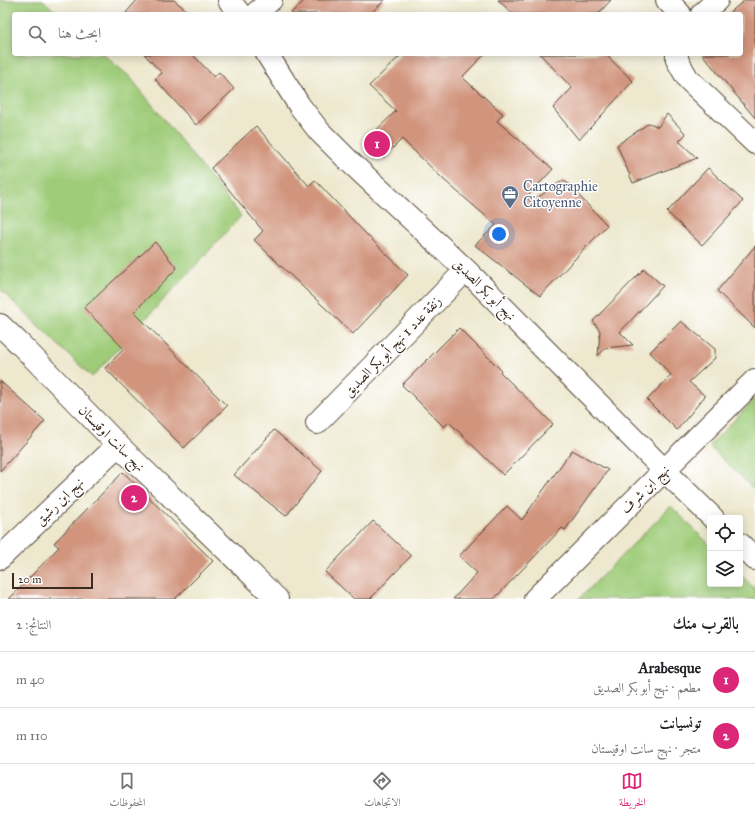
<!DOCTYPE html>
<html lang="ar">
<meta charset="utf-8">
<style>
body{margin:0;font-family:"IM FELL Great Primer",Amiri,serif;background:#f6f6f6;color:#202124;direction:rtl}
.controls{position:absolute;right:12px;bottom:12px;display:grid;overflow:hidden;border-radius:4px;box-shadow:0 2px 10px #0003}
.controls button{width:36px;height:36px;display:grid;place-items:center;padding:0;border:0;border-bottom:1px solid #e0e0e0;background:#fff;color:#202124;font:20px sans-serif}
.scale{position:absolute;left:12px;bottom:10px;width:81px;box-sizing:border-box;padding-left:4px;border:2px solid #3b2a1e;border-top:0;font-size:11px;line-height:14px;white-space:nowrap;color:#3b2a1e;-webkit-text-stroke:3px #fff;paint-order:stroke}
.you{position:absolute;left:499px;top:234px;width:14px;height:14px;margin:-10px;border:3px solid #fff;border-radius:50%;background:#1a73e8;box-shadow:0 0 0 6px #1a73e833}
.badge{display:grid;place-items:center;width:26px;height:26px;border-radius:50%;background:#db2777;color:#fff;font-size:13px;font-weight:700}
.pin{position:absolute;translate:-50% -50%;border:2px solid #fff;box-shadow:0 1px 4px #0006}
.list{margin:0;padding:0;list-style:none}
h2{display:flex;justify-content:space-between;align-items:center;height:52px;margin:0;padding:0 16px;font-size:17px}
h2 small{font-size:13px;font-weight:400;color:#757577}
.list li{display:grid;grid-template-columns:26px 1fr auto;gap:12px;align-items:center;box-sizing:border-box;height:56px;padding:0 16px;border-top:1px solid #e0e0e0}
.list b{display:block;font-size:15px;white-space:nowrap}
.list p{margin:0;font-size:13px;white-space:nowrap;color:#757577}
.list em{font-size:13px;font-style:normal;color:#757577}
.icon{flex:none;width:22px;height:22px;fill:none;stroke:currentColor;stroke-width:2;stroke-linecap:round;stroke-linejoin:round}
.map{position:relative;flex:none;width:755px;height:599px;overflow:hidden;direction:ltr}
.search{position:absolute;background:#fff;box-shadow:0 2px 10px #0003;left:12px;right:12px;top:12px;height:44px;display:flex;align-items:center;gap:10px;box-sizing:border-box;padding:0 14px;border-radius:4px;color:#757577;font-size:15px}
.sheet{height:164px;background:#fff}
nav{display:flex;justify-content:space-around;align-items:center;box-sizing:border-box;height:56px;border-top:1px solid #e0e0e0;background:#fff;font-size:11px;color:#757577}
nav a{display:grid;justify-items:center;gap:2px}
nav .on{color:#db2777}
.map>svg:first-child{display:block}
</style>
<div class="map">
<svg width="755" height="599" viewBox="0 0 755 599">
<rect width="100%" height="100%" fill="#fff"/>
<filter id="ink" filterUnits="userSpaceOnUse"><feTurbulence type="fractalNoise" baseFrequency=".025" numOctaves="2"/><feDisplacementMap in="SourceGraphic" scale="8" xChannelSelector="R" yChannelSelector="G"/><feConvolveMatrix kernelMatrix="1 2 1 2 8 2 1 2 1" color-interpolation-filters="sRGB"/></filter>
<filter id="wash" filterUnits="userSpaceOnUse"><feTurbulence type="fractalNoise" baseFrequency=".012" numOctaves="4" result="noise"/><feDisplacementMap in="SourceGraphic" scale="16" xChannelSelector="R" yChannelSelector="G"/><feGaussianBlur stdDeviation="0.9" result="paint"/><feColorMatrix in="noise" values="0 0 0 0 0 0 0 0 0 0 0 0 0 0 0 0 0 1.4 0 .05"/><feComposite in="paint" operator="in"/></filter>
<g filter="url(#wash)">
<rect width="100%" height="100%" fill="#ede8ce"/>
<path fill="#9fcc79" stroke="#6d7b4c" d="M0,0H43L58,14H14V54H103L130,77L241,216L92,377L0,289Z
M755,399V490L709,446Z
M671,506L710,545V584H740V574L755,589V599H579Z"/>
<g id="blocks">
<path fill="#d1957e" d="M137,0H174L186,10L183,14H125Z
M305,0H385L370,14H292L291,13Z
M498,0H611L598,14H513Z
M745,0H755V118L702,54H741V14H728Z
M144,54H192L214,77L219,72L234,89L196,125L155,79L162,73Z
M402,54H485L462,77L503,114L497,121L553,169L527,197L531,202L564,180L607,225L540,296L475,245L496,225L444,180L402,139L383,158L365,141L396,111L369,86Z
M540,54H605L633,81L579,140L553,108L572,88Z
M667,114L686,134L679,141L697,158L633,183L617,145L649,123L658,127Z
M256,126L309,186L315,180L365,233L408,275L353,334L307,291L254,240L263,231L211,168Z
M708,168L743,201L702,245L667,212Z
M155,242L177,268L134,312L227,406L184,448L105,368L124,349L84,308Z
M755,246V328L717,291Z
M644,269L663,286L620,332L633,345L605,348L598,356L600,331L593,321Z
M681,321L715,349V358L689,382L705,396L677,430L647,400L671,375L650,352Z
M459,328L501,370L500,372L553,424L503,475L449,422L444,427L402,385Z
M0,381L45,421L0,471Z
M274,430L322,471L286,516L234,475Z
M572,450L608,470L565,530L562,528L494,599H453L477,573L459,556L507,506L522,520Z
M123,472L213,561L175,599H9L59,547L54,543Z
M373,521L411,556L370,599H354L325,572Z"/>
</g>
</g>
<g filter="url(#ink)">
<use href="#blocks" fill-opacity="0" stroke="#564638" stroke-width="1"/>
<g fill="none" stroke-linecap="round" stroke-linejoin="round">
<g stroke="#564638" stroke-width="24">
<path id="minor" d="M229,0L240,14
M667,0L680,14
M255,14L271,0
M702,14L717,0
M267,54L299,105L319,131L349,161L466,270L664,470L713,518
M677,54V60L688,79L755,143
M0,325L21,345L118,445L277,599
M317,423L466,270
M740,544L755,559
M0,558L118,445
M535,599L755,380"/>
</g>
<use href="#minor" stroke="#fff" stroke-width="22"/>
</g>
</g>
<defs>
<g id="office-pin" transform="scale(0.9)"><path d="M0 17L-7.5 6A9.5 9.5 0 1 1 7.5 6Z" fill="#5c6f8a" stroke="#fff"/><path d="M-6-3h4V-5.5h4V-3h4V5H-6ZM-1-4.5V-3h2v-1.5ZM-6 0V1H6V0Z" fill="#fff"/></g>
</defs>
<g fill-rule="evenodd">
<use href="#office-pin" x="510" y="194"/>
</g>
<g text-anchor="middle" stroke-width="3" stroke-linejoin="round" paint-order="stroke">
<g font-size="14" fill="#4e5e75" stroke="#fff" text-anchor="start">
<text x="523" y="191">Cartographie<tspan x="523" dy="16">Citoyenne</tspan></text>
</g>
<g font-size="14" fill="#3b2a1e" stroke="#fff">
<text transform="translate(485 289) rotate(45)" y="5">نهج أبو بكر الصديق</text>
<text transform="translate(392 346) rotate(-46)" y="5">زنقة عدد 1 نهج أبو بكر الصديق</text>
<text transform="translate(112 438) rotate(45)" y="5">نهج سانت اوقيستان</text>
<text transform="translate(645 489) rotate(-45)" y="5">نهج ابن شرف</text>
<text transform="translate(59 501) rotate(-44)" y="5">نهج ابن رشيق</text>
</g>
</g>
</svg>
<div class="controls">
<button><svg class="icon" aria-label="locate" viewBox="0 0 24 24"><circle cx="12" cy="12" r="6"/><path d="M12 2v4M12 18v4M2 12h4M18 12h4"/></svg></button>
<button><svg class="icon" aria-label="layers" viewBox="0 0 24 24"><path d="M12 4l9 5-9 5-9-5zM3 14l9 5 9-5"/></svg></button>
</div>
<div class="scale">20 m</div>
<div class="you"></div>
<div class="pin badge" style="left:377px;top:144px">1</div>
<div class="pin badge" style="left:134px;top:498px">2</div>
<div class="search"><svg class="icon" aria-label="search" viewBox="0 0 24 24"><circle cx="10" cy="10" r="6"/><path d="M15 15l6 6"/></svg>ابحث هنا</div>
</div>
<section class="sheet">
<h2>بالقرب منك<small>النتائج: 2</small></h2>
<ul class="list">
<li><span class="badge">1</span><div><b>Arabesque</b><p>مطعم · نهج أبو بكر الصديق</p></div><em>40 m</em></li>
<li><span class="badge">2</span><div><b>تونسيانت</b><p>متجر · نهج سانت اوقيستان</p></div><em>110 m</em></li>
</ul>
</section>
<nav>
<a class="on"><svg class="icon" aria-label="map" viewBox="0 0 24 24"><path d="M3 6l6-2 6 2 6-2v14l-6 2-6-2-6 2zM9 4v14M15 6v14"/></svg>الخريطة</a>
<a><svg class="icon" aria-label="directions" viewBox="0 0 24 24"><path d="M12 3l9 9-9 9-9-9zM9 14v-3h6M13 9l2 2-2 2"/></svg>الاتجاهات</a>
<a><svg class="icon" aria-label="saved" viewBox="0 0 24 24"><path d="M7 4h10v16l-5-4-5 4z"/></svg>المحفوظات</a>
</nav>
